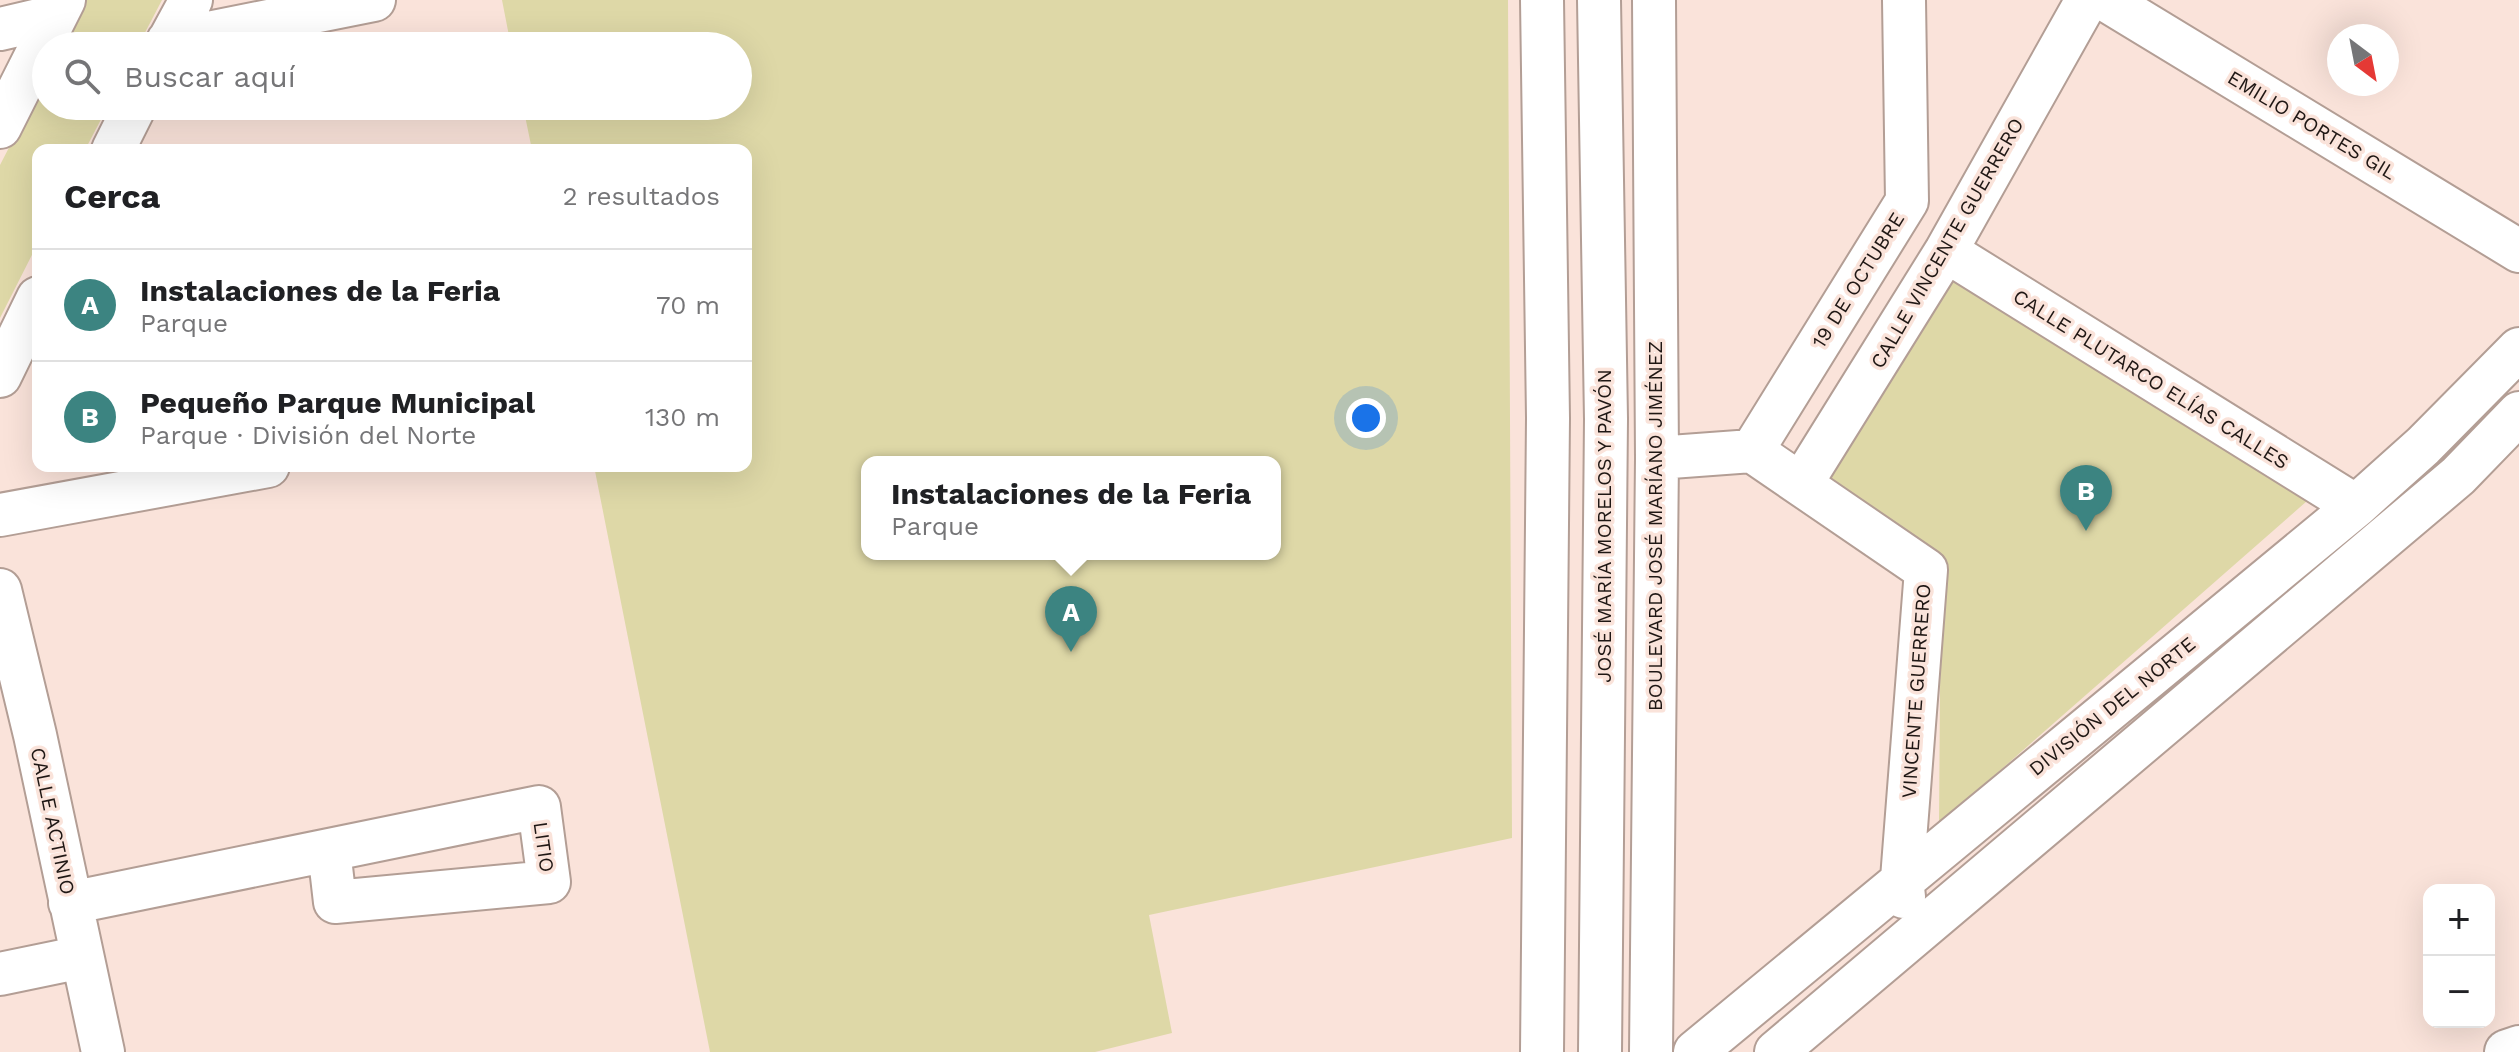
<!DOCTYPE html>
<html lang="es">
<meta charset="utf-8">
<style>
body{margin:0;font-family:"Work Sans",sans-serif;background:#f6f6f6;color:#202124}
.controls{position:absolute;right:24px;bottom:24px;display:grid;overflow:hidden;border-radius:16px;box-shadow:0 8px 32px #0002}
.controls button{width:72px;height:72px;display:grid;place-items:center;padding:0;border:0;border-bottom:2px solid #e0e0e0;background:#fff;color:#202124;font:40px sans-serif}
.compass{position:absolute;left:2327px;top:24px;width:72px;height:72px;border-radius:50%;background:#fff;box-shadow:0 8px 32px #0002;rotate:148deg}
.you{position:absolute;left:1366px;top:418px;width:28px;height:28px;margin:-20px;border:6px solid #fff;border-radius:50%;background:#1a73e8;box-shadow:0 0 0 12px #1a73e833}
.badge{display:grid;place-items:center;width:52px;height:52px;border-radius:50%;background:#3c8481;color:#fff;font-size:26px;font-weight:700}
.pin{position:absolute;translate:-50% -66px;filter:drop-shadow(0 2px 4px #0008)}
.pin::after{content:'';position:absolute;top:42px;width:28px;height:24px;background:inherit;clip-path:polygon(0 0,100% 0,50% 100%)}
.popup{position:absolute;left:861px;top:456px;width:420px;height:104px;box-sizing:border-box;display:grid;place-content:center;border-radius:16px;background:#fff;filter:drop-shadow(0 2px 6px #0005);font-size:26px;white-space:nowrap;color:#757577}
.popup b{font-size:30px;color:#202124}
.popup::after{content:'';position:absolute;left:50%;top:100%;margin-left:-16px;border:16px solid transparent;border-top-color:#fff}
.list{margin:0;padding:0;list-style:none}
h2{display:flex;justify-content:space-between;align-items:center;height:104px;margin:0;padding:0 32px;font-size:34px}
h2 small{font-size:26px;font-weight:400;color:#757577}
.list li{display:grid;grid-template-columns:52px 1fr auto;gap:24px;align-items:center;box-sizing:border-box;height:112px;padding:0 32px;border-top:2px solid #e0e0e0}
.list b{display:block;font-size:30px;white-space:nowrap}
.list p{margin:0;font-size:26px;white-space:nowrap;color:#757577}
.list em{font-size:26px;font-style:normal;color:#757577}
.icon{flex:none;width:44px;height:44px;fill:none;stroke:currentColor;stroke-width:2;stroke-linecap:round;stroke-linejoin:round}
.map{position:relative;flex:none;width:2519px;height:1052px;overflow:hidden}
.search{position:absolute;background:#fff;box-shadow:0 8px 32px #0002;left:32px;top:32px;width:720px;height:88px;display:flex;align-items:center;gap:20px;box-sizing:border-box;padding:0 28px;border-radius:44px;color:#757577;font-size:30px}
.panel{position:absolute;background:#fff;box-shadow:0 8px 32px #0002;left:32px;top:144px;width:720px;height:328px;border-radius:16px}
.map>svg:first-child{display:block}
</style>
<div class="map">
<svg width="2519" height="1052" viewBox="0 0 2519 1052">
<rect width="100%" height="100%" fill="#fae3da"/>
<path fill="#ded8a7" fill-rule="evenodd" d="M85,0H162L138,46H62Z
M502,0H1508L1512,838L1149,915L1172,1033L1095,1052H710L594,466H746V150H532L523,106H738V46H511ZM867,462H1275V554H867Z
M46,76V106H108L85,150H38V243L0,318V165Z
M1951,272L2307,501L1939,824L1941,562L1822,475Z"/>
<g fill="none" stroke-linecap="round" stroke-linejoin="round">
<g stroke="#b39e95" stroke-width="46">
<path id="street" d="M1599,0L1606,419L1600,1052
M2106,0L2519,251
M0,29L56,16
M168,41L374,0
M166,46L191,0
M0,127L64,0
M113,150L135,106
M1946,251L2356,506
M0,376L38,298
M1752,451L1926,570L1902,879L1904,897
M1752,451L1907,201L1904,0
M1657,458L1752,451
M1801,484L1946,251L2087,0
M0,515L268,466
M0,590L35,735L103,1052
M70,903L539,807L549,882L335,902L329,850
M0,974L82,957
M1542,1052L1548,418L1542,0
M1651,1052L1657,458L1654,0
M1695,1052L2356,506L2423,446L2519,349
M1776,1052L2458,476L2519,413"/>
</g>
<g stroke="#b39e95" stroke-width="48">
<path id="primary" d="M2507,1052L2519,1048"/>
</g>
<use href="#street" stroke="#fff" stroke-width="42"/>
<use href="#primary" stroke="#fff" stroke-width="44"/>
</g>
<g text-anchor="middle" stroke-width="7" stroke-linejoin="round" paint-order="stroke">
<g font-size="20" fill="#1f1714" stroke="#fae3da">
<text transform="translate(2312 125) rotate(31)" y="7">EMILIO PORTES GIL</text>
<text transform="translate(1947 243) rotate(-60)" y="7">CALLE VINCENTE GUERRERO</text>
<text transform="translate(1858 280) rotate(-58)" y="7">19 DE OCTUBRE</text>
<text transform="translate(2151 379) rotate(32)" y="7">CALLE PLUTARCO ELÍAS CALLES</text>
<text transform="translate(1604 526) rotate(-90)" y="7">JOSÉ MARÍA MORELOS Y PAVÓN</text>
<text transform="translate(1655 526) rotate(-90)" y="7">BOULEVARD JOSÉ MARÍANO JIMÉNEZ</text>
<text transform="translate(1916 691) rotate(-86)" y="7">VINCENTE GUERRERO</text>
<text transform="translate(2112 706) rotate(-39)" y="7">DIVISIÓN DEL NORTE</text>
<text transform="translate(53 821) rotate(78)" y="7">CALLE ACTINIO</text>
<text transform="translate(544 847) rotate(82)" y="7">LITIO</text>
</g>
</g>
</svg>
<div class="controls">
<button>+</button>
<button>−</button>
</div>
<svg class="compass" viewBox="-18 -18 36 36"><path d="M0-13l5 13h-10z" fill="#e53935"/><path d="M0 13l5-13h-10z" fill="#757577"/></svg>
<div class="you"></div>
<div class="pin badge" style="left:1071px;top:652px">A</div>
<div class="popup"><b>Instalaciones de la Feria</b>Parque</div>
<div class="pin badge" style="left:2086px;top:531px">B</div>
<div class="search"><svg class="icon" aria-label="search" viewBox="0 0 24 24"><circle cx="10" cy="10" r="6"/><path d="M15 15l6 6"/></svg>Buscar aquí</div>
<section class="panel">
<h2>Cerca<small>2 resultados</small></h2>
<ul class="list">
<li><span class="badge">A</span><div><b>Instalaciones de la Feria</b><p>Parque</p></div><em>70 m</em></li>
<li><span class="badge">B</span><div><b>Pequeño Parque Municipal</b><p>Parque · División del Norte</p></div><em>130 m</em></li>
</ul>
</section>
</div>
